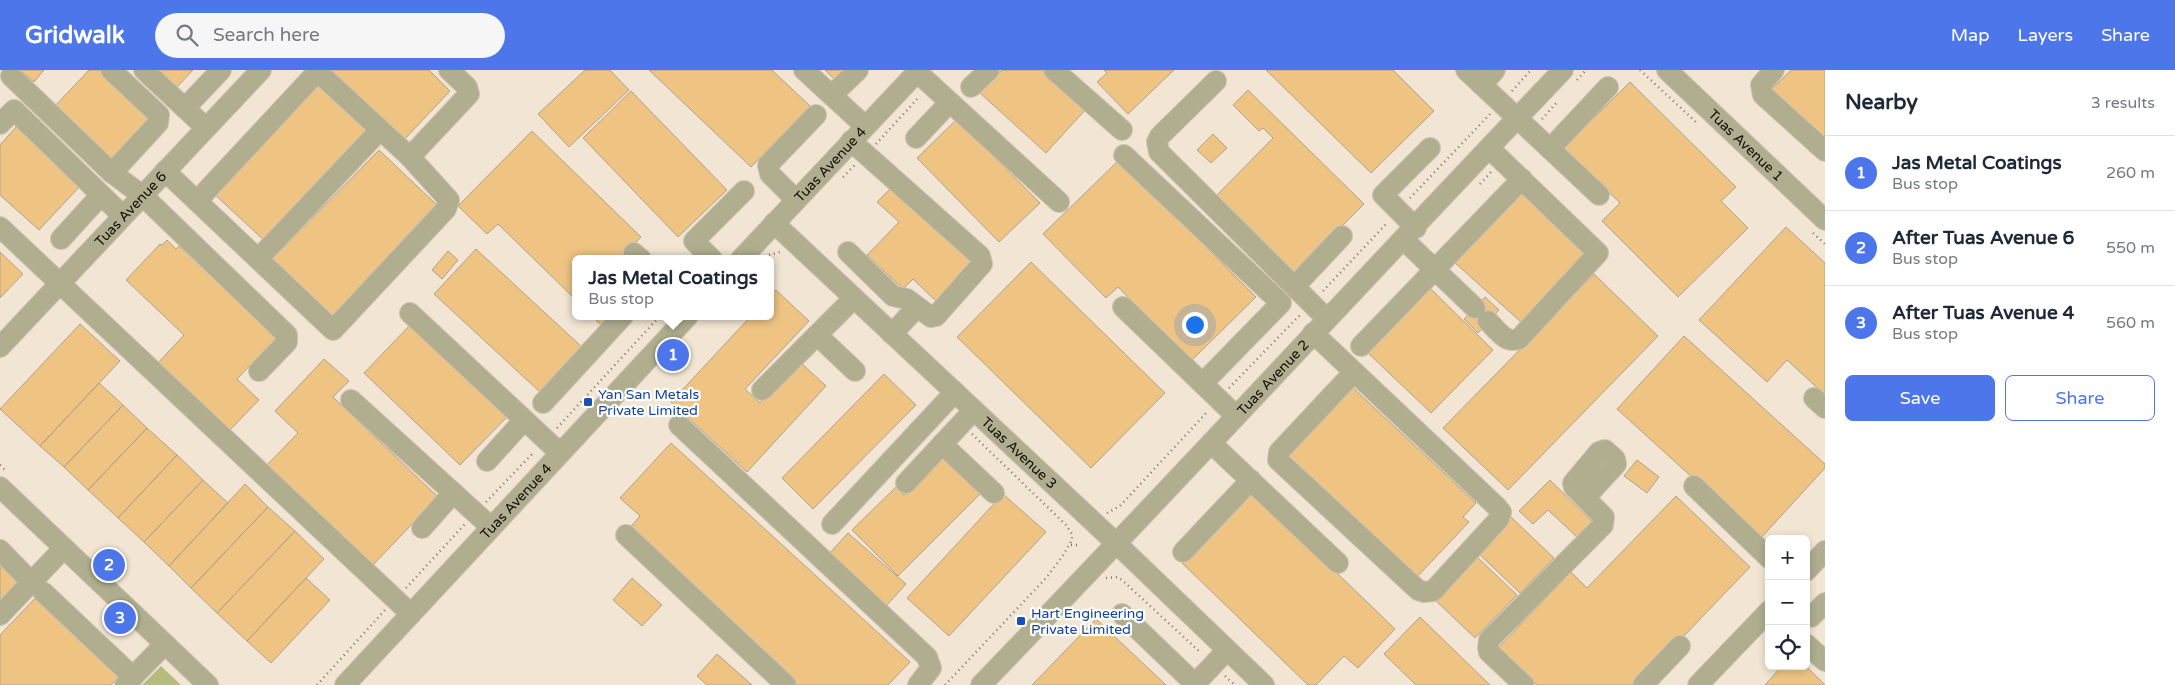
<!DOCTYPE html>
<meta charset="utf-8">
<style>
body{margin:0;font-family:"Varela Round",sans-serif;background:#f6f6f7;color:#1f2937}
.controls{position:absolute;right:15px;bottom:15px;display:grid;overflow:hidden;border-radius:8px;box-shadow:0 2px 8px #0003}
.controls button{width:45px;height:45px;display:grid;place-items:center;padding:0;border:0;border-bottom:1px solid #e0e1e3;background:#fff;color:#1f2937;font:25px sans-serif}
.you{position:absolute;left:1194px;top:254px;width:18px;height:18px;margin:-12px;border:4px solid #fff;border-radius:50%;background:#1a73e8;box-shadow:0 0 0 8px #1a73e833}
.badge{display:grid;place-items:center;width:32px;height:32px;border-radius:50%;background:#4c76e9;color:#fff;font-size:16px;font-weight:700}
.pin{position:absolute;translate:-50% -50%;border:2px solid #fff;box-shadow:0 1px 5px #0006}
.popup{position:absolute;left:572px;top:185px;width:202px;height:65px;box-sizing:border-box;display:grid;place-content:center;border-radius:8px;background:#fff;filter:drop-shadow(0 1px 4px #0005);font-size:16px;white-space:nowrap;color:#747a83}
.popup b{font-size:19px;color:#1f2937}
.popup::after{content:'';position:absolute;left:50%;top:100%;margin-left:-10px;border:10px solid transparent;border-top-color:#fff}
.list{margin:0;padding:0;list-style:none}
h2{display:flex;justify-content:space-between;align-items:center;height:65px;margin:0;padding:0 20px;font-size:21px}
h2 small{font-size:16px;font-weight:400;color:#747a83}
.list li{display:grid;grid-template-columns:32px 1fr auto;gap:15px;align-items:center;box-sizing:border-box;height:75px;padding:0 20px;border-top:1px solid #e0e1e3}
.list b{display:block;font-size:19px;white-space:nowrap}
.list p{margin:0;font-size:16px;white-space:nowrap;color:#747a83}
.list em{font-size:16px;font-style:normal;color:#747a83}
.actions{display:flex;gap:10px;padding:15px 20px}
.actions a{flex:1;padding:11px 0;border:1px solid #4c76e9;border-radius:8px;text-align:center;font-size:18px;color:#4c76e9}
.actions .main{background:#4c76e9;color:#fff}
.icon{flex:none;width:28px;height:28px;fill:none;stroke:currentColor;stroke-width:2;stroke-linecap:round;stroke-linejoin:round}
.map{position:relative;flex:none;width:1825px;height:615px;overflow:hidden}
header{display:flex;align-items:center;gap:30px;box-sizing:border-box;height:70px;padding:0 25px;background:#4c76e9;color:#fff}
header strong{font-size:24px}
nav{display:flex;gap:28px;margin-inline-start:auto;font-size:18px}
.search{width:350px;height:45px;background:#f6f6f7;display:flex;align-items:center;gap:12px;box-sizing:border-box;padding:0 18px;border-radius:28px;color:#747a83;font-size:19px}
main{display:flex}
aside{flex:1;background:#fff}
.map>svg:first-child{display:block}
</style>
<header>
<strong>Gridwalk</strong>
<div class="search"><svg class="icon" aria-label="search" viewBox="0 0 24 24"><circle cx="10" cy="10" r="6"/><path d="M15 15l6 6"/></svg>Search here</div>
<nav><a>Map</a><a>Layers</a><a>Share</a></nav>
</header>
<main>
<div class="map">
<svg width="1825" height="615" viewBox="0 0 1825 615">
<rect width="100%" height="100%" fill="#f2e5d3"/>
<path fill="#b7bb7e" d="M161,596L181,615H142Z"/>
<path fill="#efc483" stroke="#aea290" d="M23,0H44L34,12L21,1Z
M89,0H106L158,48L115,95L53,38Z
M151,0H193L174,20Z
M326,0H429L450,21L402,72Z
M585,0H610L629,20L569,77L538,44Z
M649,0H772L810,36L751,97Z
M825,0H845L835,10Z
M1002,0H1045L1087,38L1046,83L980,23Z
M1104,0H1174L1128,44L1097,12L1107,3Z
M1266,0H1393L1434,41L1371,103Z
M1791,0H1825V69L1772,19Z
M317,12L372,64L268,174L212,122Z
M1630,12L1736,117L1721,131L1748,158L1678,227L1602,151L1620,133L1564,78Z
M1248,20L1364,134L1294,204L1216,126L1273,68L1263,58L1259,61L1233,35Z
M631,21L727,120L678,167L583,68Z
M957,49L1040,133L999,172L917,88Z
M16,57L81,115L39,160L0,125V75Z
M532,61L641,167L625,184L630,189H576V230L498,154L487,164L458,136Z
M1213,64L1227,78L1211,93L1197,80Z
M379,80L439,137L332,247L272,189Z
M1119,90L1256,227L1191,291L1118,217L1106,228L1043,164Z
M896,113L977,191L937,232L913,209L903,219L867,185L899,152L877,132Z
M1521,120L1587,180L1521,252L1454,192Z
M1786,157L1825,193V325L1787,290L1767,312L1699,250Z
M167,170L176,179L179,176L277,267L237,309L259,330L229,361L157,294L184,265L126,210L160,174L162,175Z
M476,179L583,278L541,323L434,224Z
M448,181L458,190L442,209L432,200Z
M0,182L23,204L0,228Z
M1031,192L1165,323L1091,398L957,267Z
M1594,204L1658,266L1508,420L1443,358Z
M1430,218L1493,280L1431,343L1367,282Z
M776,220L809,251L745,319L760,333L799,291L826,316L747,402L671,332L751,246H770V225Z
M1485,227L1499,240L1478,263L1464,249Z
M592,246H611L602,256Z
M80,254L120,291L40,376L0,339Z
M410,255L507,347L460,395L364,303Z
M1684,266L1825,394V398L1760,469L1617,339Z
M324,289L349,311L333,327L438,427L371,497L265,397L298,363L275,341Z
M884,304L916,335L813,439L782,408Z
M99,313L123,335L64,397L40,376Z
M1351,316L1476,433L1463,447L1469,452L1415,509L1284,387Z
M123,335L147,358L88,420L64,397Z
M147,358L177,385L118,448L88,420Z
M671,373L910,592L888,615H795L627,461L640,446L620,428Z
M177,385L203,410L144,472L118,448Z
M943,387L980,424L898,506L852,460L896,417L904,425Z
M1637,390L1659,407L1647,423L1624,406Z
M203,410L228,433L169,496L144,472Z
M1550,410L1592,451L1577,467L1548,440L1533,454L1519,441Z
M245,414L268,437L191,518L169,496Z
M1252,421L1395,559L1358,598L1344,586L1316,615H1308L1182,493Z
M1003,424L1046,462L949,566L907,528Z
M1676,426L1750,497L1637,615H1537L1498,578L1571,502L1587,518Z
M268,437L295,461L217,543L191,518Z
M1511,447L1554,488L1520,523L1477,482Z
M295,461L324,489L247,571L217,543Z
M848,463L906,514L886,536L828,485Z
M1475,485L1517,525L1475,568L1433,528Z
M0,493L23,514L0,538Z
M306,508L330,530L271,593L247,571Z
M632,508L662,535L642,556L613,530Z
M39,524L123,603L111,615H0V565Z
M1420,547L1490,615H1416L1384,584Z
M1096,549L1166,615H1032Z
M717,584L752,615H707L697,606Z
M1782,596H1806L1825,615H1765Z"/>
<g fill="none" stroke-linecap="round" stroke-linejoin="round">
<g stroke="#cec2b2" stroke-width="22">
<g id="minor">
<path d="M111,0L159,45L158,53L112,103"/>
<path d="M144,0L206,58"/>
<path d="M804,0L865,56"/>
<path d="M1054,0L1122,60"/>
<path d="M1466,0L1599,125"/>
<path id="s1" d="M1667,0L1825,150"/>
<path d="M1774,0L1761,15L1763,25L1825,81"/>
<path d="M917,2L1059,132"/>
<path d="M11,6L112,103L143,126L287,265V272L259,301"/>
<path d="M1216,11L1160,66L1157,72L1159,82L1327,249"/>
<path d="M1482,15L1495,0"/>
<path d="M971,17L989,0"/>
<path d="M832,25L858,0"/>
<path d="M185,38L221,0"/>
<path d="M0,54L14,40L123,146"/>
<path d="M916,68L950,32"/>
<path d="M1550,79L1608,17"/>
<path d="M1124,85L1281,233L1203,313"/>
<path d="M410,87L469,24L467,17L449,0"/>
<path d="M165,101L333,260L446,139L449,130L410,87L318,2"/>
<path d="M796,130L770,104L768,95L816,45"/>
<path d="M197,131L319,0"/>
<path id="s2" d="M774,153L1117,474L1264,615"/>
<path d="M0,157L411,544"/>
<path d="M1416,158L1383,125L1430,78"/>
<path d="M61,169L101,125"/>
<path d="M1403,169L1475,238"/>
<path d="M848,182L893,226L907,229L931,247L936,246L982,194L980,186L851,71"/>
<path d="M634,183L641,189"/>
<path d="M258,189L380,60"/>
<path d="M712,189L694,171L744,121"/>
<path id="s3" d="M741,189L919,0"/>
<path d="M1295,216L1342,166"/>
<path d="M1123,237L1236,346"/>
<path d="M410,243L560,383"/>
<path d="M1488,251C1497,260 1506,274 1519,269L1598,183L1489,78"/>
<path d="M1313,263L1497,437L1501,442L1499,449L1433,521L1424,522L1418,520L1278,390L1279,382L1354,302"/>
<path d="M892,264L917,237"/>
<path d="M817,265L855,301"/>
<path d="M1361,276L1522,109"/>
<path id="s4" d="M0,277L261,0"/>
<path d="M762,320L854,228"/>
<path d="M1814,328L1825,338"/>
<path d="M351,330L491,457"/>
<path d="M543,333L623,246"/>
<path d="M679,355L927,587L931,598L918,615"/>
<path d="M1211,373L1338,493"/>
<path d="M942,374L994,423"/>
<path d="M487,391L524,350"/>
<path d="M906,413L974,340"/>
<path d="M1694,416L1769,488"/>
<path d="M0,417L208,615"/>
<path d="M832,454L955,322"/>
<path d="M422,458L453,423"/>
<path d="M626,465L786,615"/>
<path d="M0,480L31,512"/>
<path d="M1183,482L1251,410"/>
<path d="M1806,501L1825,481"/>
<path d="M43,522L133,607"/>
<path d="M1122,544L1195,614"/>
<path d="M0,545L64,478"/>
<path d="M1811,547L1825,533"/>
<path d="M1806,574L1825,591"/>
<path d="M125,615L165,574"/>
<path id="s5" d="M345,615L688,246"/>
<path id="s6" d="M981,615C1177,412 1368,204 1563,0"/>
<path d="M1194,615L1227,580"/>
<path d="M1524,615L1489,582L1488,578L1489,570L1603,455L1604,447L1574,417L1573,413L1599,382L1605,380L1615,389L1616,394L1585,428"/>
<path d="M1643,615L1680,576"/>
<path d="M1698,615L1769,541"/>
</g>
</g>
<path stroke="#80776b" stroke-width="2.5" stroke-dasharray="1 4" stroke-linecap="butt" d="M1640,0L1697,53
M1577,10L1586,0
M1512,21L1531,0
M1542,49L1558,31
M876,74L920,26
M843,107L855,95
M1480,114L1491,102
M1410,128L1491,43
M1813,163L1825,174
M769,185L780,182
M1323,221L1388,152
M1229,318L1300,245
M557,358L660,246
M0,395L6,401
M486,432L534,382
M1107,443L1120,436L1208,341
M1071,475H1078
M1106,508L1117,507L1122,510L1201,583
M406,518L465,454
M1225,606L1235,615
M317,615L385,540
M945,615L1046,508L1062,487L1072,470V464L1066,455L972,364"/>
<use href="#minor" stroke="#b0ae8f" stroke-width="20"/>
</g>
<g fill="#1a4fb4" stroke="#fff" stroke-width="2">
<rect x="583" y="327" width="10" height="10" rx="2.5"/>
<rect x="1016" y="546" width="10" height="10" rx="2.5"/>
</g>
<g text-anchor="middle" stroke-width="4.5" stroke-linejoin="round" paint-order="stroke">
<g font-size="14" fill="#110d07" stroke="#fff">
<text dy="5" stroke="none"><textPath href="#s1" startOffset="109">Tuas Avenue 1</textPath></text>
<text dy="5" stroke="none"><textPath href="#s3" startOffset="130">Tuas Avenue 4</textPath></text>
<text dy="5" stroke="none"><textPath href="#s4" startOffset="190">Tuas Avenue 6</textPath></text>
<text dy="5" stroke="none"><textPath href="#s6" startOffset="424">Tuas Avenue 2</textPath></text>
<text dy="5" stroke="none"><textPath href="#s2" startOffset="336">Tuas Avenue 3</textPath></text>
<text dy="5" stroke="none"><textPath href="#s5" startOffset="251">Tuas Avenue 4</textPath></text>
</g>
<g font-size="14" fill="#164399" stroke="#fff" text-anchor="start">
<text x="598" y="329">Yan San Metals<tspan x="598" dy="16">Private Limited</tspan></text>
<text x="1031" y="548">Hart Engineering<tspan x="1031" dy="16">Private Limited</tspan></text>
</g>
</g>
</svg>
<div class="controls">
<button>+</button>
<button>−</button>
<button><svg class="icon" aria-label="locate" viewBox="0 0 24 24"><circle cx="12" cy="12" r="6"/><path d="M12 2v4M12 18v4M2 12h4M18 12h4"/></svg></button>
</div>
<div class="you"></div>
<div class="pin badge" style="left:673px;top:285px">1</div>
<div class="popup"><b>Jas Metal Coatings</b>Bus stop</div>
<div class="pin badge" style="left:109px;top:495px">2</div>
<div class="pin badge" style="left:120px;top:548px">3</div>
</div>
<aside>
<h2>Nearby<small>3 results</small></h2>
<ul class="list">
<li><span class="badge">1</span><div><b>Jas Metal Coatings</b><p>Bus stop</p></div><em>260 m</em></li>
<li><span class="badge">2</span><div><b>After Tuas Avenue 6</b><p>Bus stop</p></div><em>550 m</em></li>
<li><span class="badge">3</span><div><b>After Tuas Avenue 4</b><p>Bus stop</p></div><em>560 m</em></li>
</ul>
<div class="actions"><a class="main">Save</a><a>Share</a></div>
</aside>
</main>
